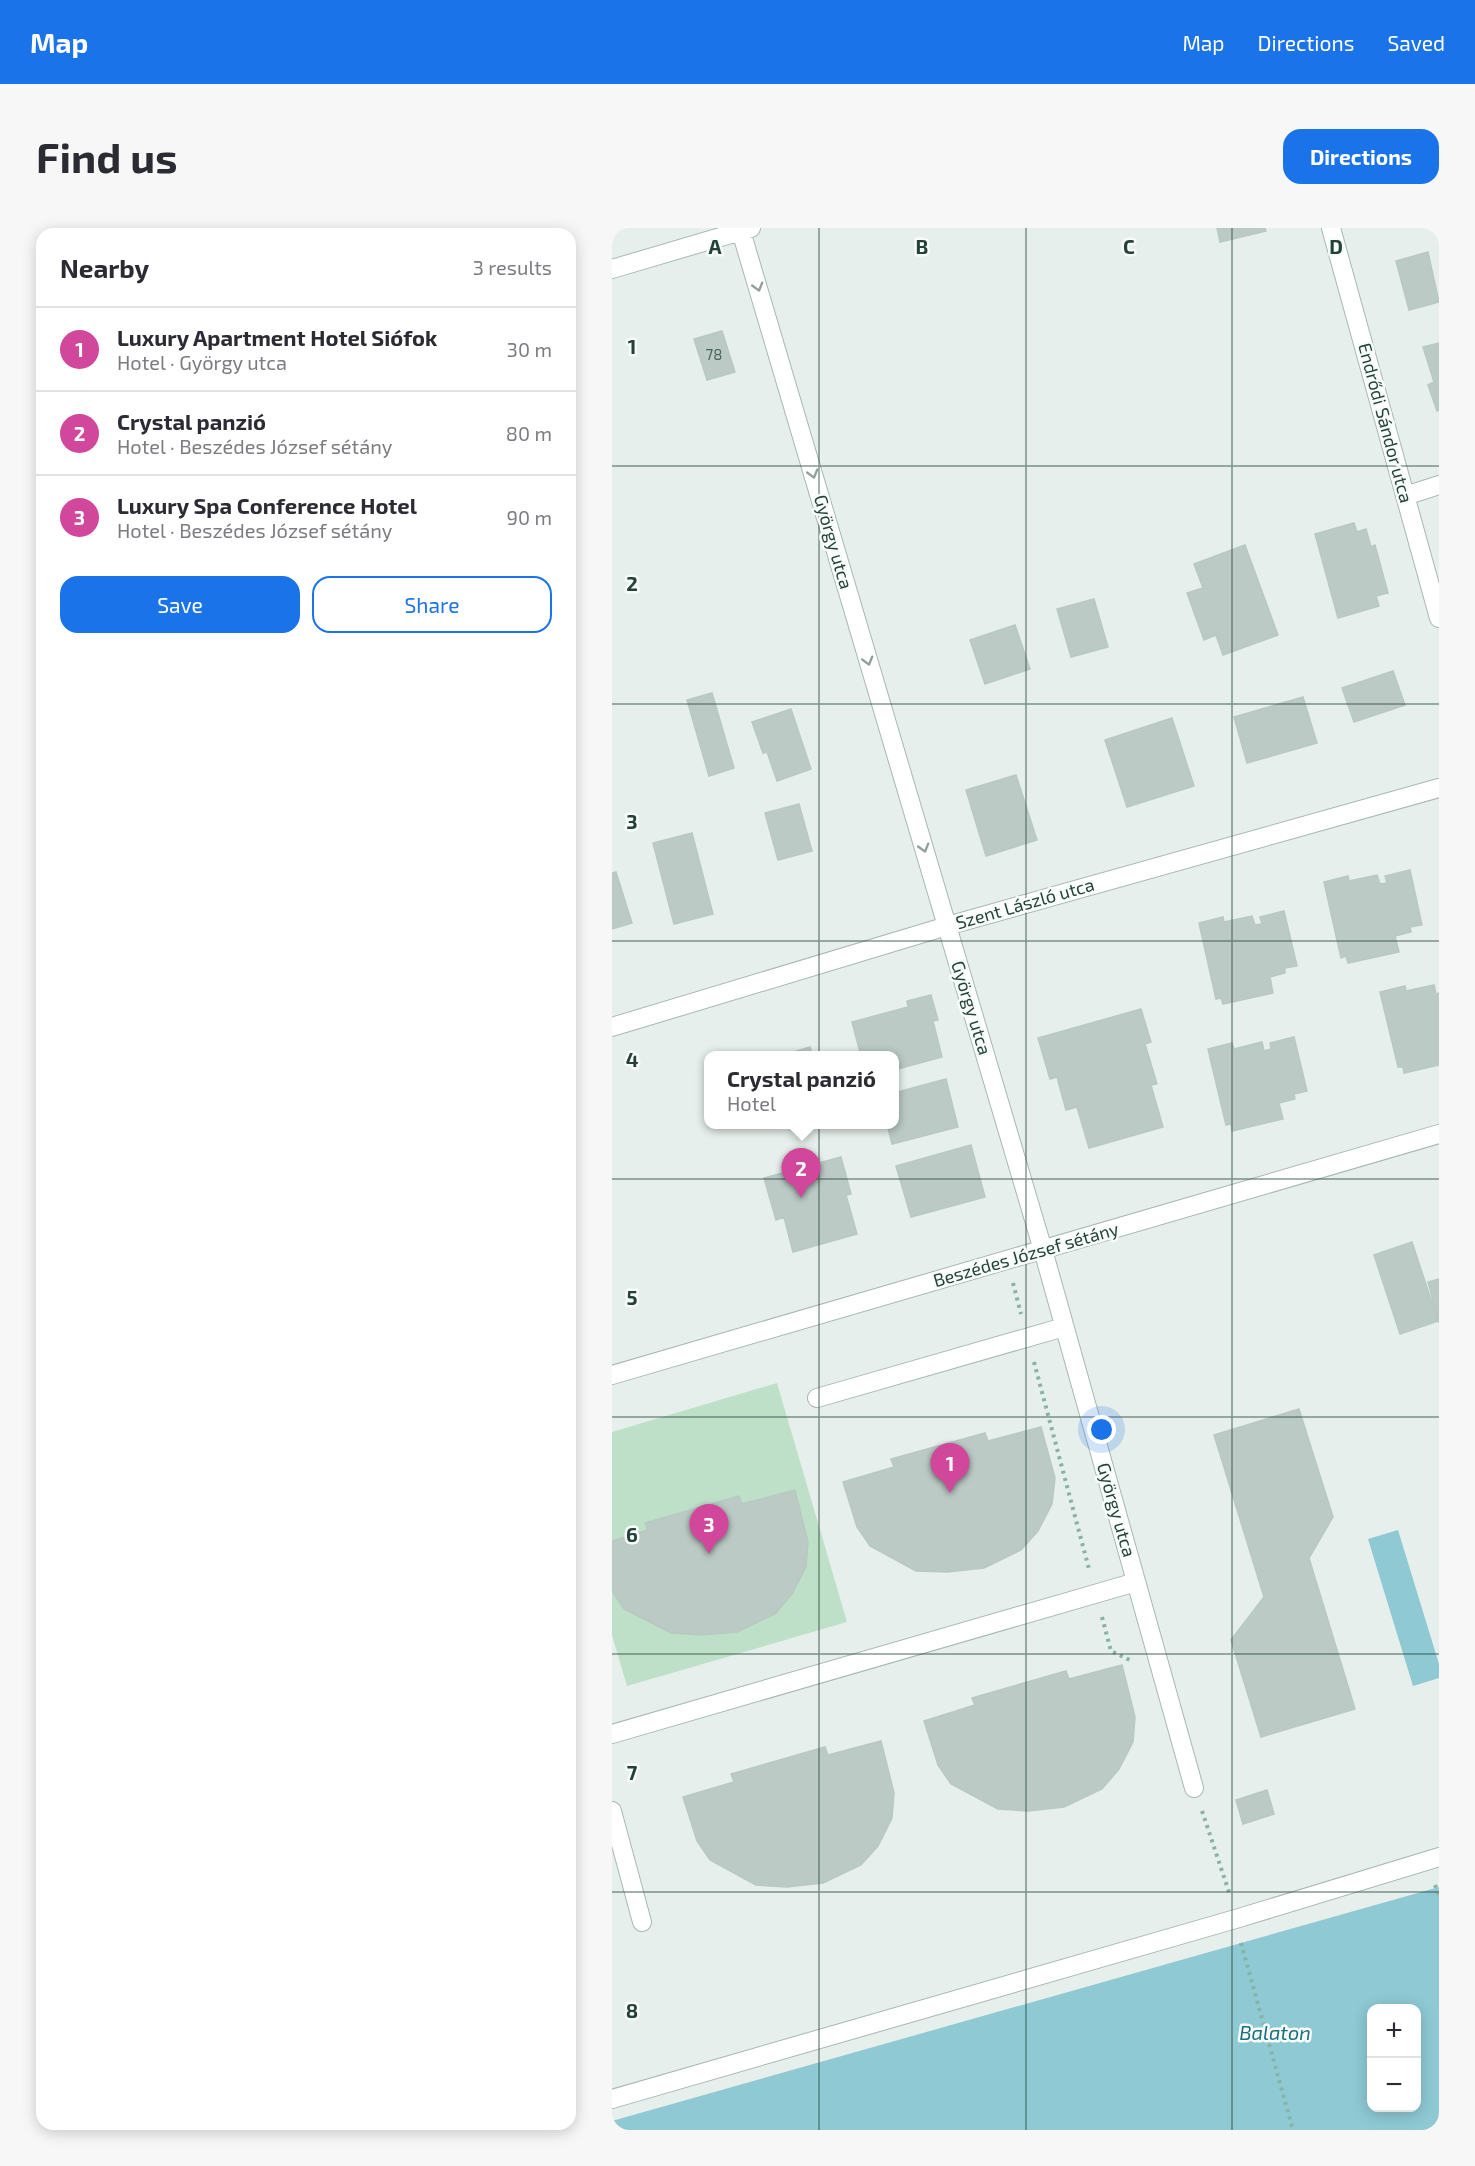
<!DOCTYPE html>
<meta charset="utf-8">
<style>
body{margin:0;font-family:"Exo 2",sans-serif;background:#f7f7f7;color:#2b2b33}
.controls{position:absolute;right:18px;bottom:18px;display:grid;overflow:hidden;border-radius:12px;box-shadow:0 3px 15px #0003}
.controls button{width:54px;height:54px;display:grid;place-items:center;padding:0;border:0;border-bottom:2px solid #e1e1e2;background:#fff;color:#2b2b33;font:30px sans-serif}
.you{position:absolute;left:490px;top:1202px;width:21px;height:21px;margin:-15px;border:4px solid #fff;border-radius:50%;background:#1a73e8;box-shadow:0 0 0 9px #1a73e833}
.badge{display:grid;place-items:center;width:39px;height:39px;border-radius:50%;background:#1a73e8;color:#fff;font-size:20px;font-weight:700}
.pin{position:absolute;translate:-50% -50px;filter:drop-shadow(0 2px 3px #0008)}
.pin::after{content:'';position:absolute;top:32px;width:21px;height:18px;background:inherit;clip-path:polygon(0 0,100% 0,50% 100%)}
.popup{position:absolute;left:92px;top:823px;width:195px;height:78px;box-sizing:border-box;display:grid;place-content:center;border-radius:12px;background:#fff;filter:drop-shadow(0 2px 4px #0005);font-size:20px;white-space:nowrap;color:#7c7c81}
.popup b{font-size:22px;color:#2b2b33}
.popup::after{content:'';position:absolute;left:50%;top:100%;margin-left:-12px;border:12px solid transparent;border-top-color:#fff}
.list{margin:0;padding:0;list-style:none}
h2{display:flex;justify-content:space-between;align-items:center;height:78px;margin:0;padding:0 24px;font-size:26px}
h2 small{font-size:20px;font-weight:400;color:#7c7c81}
.list li{display:grid;grid-template-columns:39px 1fr auto;gap:18px;align-items:center;box-sizing:border-box;height:84px;padding:0 24px;border-top:2px solid #e1e1e2}
.list b{display:block;font-size:22px;white-space:nowrap}
.list p{margin:0;font-size:20px;white-space:nowrap;color:#7c7c81}
.list em{font-size:20px;font-style:normal;color:#7c7c81}
.actions{display:flex;gap:12px;padding:18px 24px}
.actions a{flex:1;padding:14px 0;border:2px solid #1a73e8;border-radius:18px;text-align:center;font-size:21px;color:#1a73e8}
.actions .main{background:#1a73e8;color:#fff}
.map{position:relative;flex:none;width:827px;height:1902px;overflow:hidden;border-radius:18px}
header{display:flex;align-items:center;gap:36px;box-sizing:border-box;height:84px;padding:0 30px;background:#1a73e8;color:#fff}
header strong{font-size:28px}
nav{display:flex;gap:33px;margin-inline-start:auto;font-size:21px}
.intro{display:flex;align-items:center;justify-content:space-between;box-sizing:border-box;height:144px;padding:0 36px}
h1{margin:0;font-size:42px}
.button{padding:15px 27px;border-radius:18px;background:#1a73e8;color:#fff;font-size:21px;font-weight:700}
main{display:flex;gap:36px;padding:0 36px}
aside{flex:1;background:#fff;border-radius:18px;box-shadow:0 3px 15px #0003}
.map>svg:first-child{display:block}
</style>
<header>
<strong>Map</strong>
<nav><a>Map</a><a>Directions</a><a>Saved</a></nav>
</header>
<div class="intro"><h1>Find us</h1><a class="button">Directions</a></div>
<main>
<aside>
<h2>Nearby<small>3 results</small></h2>
<ul class="list">
<li><span class="badge" style="background:#d1479c">1</span><div><b>Luxury Apartment Hotel Siófok</b><p>Hotel · György utca</p></div><em>30 m</em></li>
<li><span class="badge" style="background:#d1479c">2</span><div><b>Crystal panzió</b><p>Hotel · Beszédes József sétány</p></div><em>80 m</em></li>
<li><span class="badge" style="background:#d1479c">3</span><div><b>Luxury Spa Conference Hotel</b><p>Hotel · Beszédes József sétány</p></div><em>90 m</em></li>
</ul>
<div class="actions"><a class="main">Save</a><a>Share</a></div>
</aside>
<div class="map">
<svg width="827" height="1902" viewBox="0 0 827 1902">
<rect width="100%" height="100%" fill="#e6efeb"/>
<path fill="#bfe0c8" d="M165,1155L235,1394L15,1458L0,1407V1204Z"/>
<path fill="#8ec9d4" fill-rule="evenodd" d="M786,1302L827,1436V1450L801,1458L756,1311Z
M827,1659V1902H0V1893ZM760,1780H804V1880H760Z"/>
<path fill="#bbcac4" stroke="#b8c9c2" stroke-width="1.5" d="M605,0H653L654,3L608,14Z
M816,24L827,74L797,82L784,33Z
M110,103L123,144L95,152L82,111Z
M827,115V182L825,183L816,157L822,154L811,119Z
M742,295L745,304L754,301L759,319L763,317L776,365L764,368L767,378L726,390L703,306Z
M633,317L666,407L611,427L604,407L592,412L575,365L591,360L582,336Z
M482,371L496,419L459,429L445,381Z
M403,397L418,441L373,456L358,412Z
M781,443L793,477L742,494L730,460Z
M100,465L122,540L97,548L75,472Z
M691,469L705,515L635,535L622,489Z
M179,481L199,541L165,553L155,524L151,525L140,494Z
M560,490L582,558L515,579L493,512Z
M404,547L425,612L374,628L354,562Z
M187,576L200,623L166,632L153,585Z
M80,605L101,686L62,696L41,615Z
M798,642L810,697L798,699L799,704L783,708L787,724L736,735L734,728L729,730L712,654L736,648L737,653L765,647L768,656L775,655L773,648Z
M4,644L20,695L0,701V645Z
M672,683L685,738L673,740V745L658,749L661,765L611,776L609,770L604,771L587,695L611,689L612,694L640,688L643,697L650,696L648,689Z
M822,757L824,766L827,765V837L792,845L791,839H786L768,764L793,758L794,763Z
M319,767L326,792L321,793L330,829L282,842V828H249L240,794L296,779L295,773Z
M529,781L539,814L533,816L545,856L539,857L551,899L477,920L465,879L454,882L445,849L438,851L426,810Z
M682,809L695,863L682,866L683,871L667,875L671,891L620,903L619,896L614,897L596,821L620,815L622,821L650,814L652,823L659,821L658,815Z
M198,819L201,828H168Z
M334,851L346,899L280,916L275,896H282V865Z
M359,917L373,969L299,989L284,938Z
M229,929L239,966L234,967L245,1006L181,1024L172,989L164,992L152,950Z
M800,1014L826,1093L788,1106L762,1027Z
M827,1051V1095L816,1054Z
M687,1181L721,1289L697,1330L743,1481L649,1509L619,1412L652,1369L602,1207Z
M429,1199L443,1250L440,1276L426,1303L409,1322L372,1340L335,1344L304,1343L258,1318L245,1299L231,1254L282,1239L279,1231L373,1205L376,1213Z
M183,1262L196,1314L194,1339L180,1366L163,1386L125,1404L89,1407L59,1405L12,1381L0,1363V1313L36,1302L33,1295L127,1268L130,1276Z
M510,1437L523,1489L521,1514L507,1541L490,1561L452,1579L416,1583L386,1581L339,1556L326,1537L312,1493L363,1477L360,1470L454,1443L457,1451Z
M269,1513L282,1565L280,1590L266,1618L249,1637L211,1655L175,1659L144,1657L98,1632L85,1613L71,1569L122,1554L119,1546L213,1519L216,1527Z
M655,1562L662,1586L631,1596L624,1572Z"/>
<g fill="none" stroke-linecap="round" stroke-linejoin="round">
<g stroke="#a8b8b2" stroke-width="20">
<path id="minor" d="M719,0L827,390
M129,3L431,1022L582,1560
M0,41L139,0
M793,268L827,257
M0,799L335,698L827,560
M0,1147L827,906
M205,1170L452,1099
M0,1506L524,1354
M0,1583L30,1694
M0,1871L627,1690L827,1629"/>
</g>
<path stroke="#86b3a5" stroke-width="4" stroke-dasharray="3 4.5" stroke-linecap="butt" d="M401,1055L409,1086
M422,1134L477,1341
M490,1389L499,1423L520,1433
M590,1583L618,1667
M823,1657L827,1667
M629,1715L681,1902"/>
<use href="#minor" stroke="#fff" stroke-width="18"/>
</g>
<defs><path id="oneway-chevron" d="M-2-3.5L2.5 0L-2 3.5" fill="none" stroke-width="1.6" stroke-linecap="round" stroke-linejoin="round" transform="scale(1.5)"/></defs>
<g stroke="#92a09c">
<use href="#oneway-chevron" transform="translate(146 59) rotate(74)"/>
<use href="#oneway-chevron" transform="translate(201 246) rotate(74)"/>
<use href="#oneway-chevron" transform="translate(256 433) rotate(74)"/>
<use href="#oneway-chevron" transform="translate(312 620) rotate(74)"/>
</g>
<path fill="none" stroke="#24423a" stroke-width="1.5" stroke-opacity="0.55" d="M207,0V1902M414,0V1902M620,0V1902M0,238H827M0,476H827M0,713H827M0,951H827M0,1189H827M0,1426H827M0,1664H827"/>
<g text-anchor="middle" stroke-width="5" stroke-linejoin="round" paint-order="stroke">
<g font-size="15" fill="#4a645c">
<text x="102" y="132">78</text>
</g>
<g font-size="18" fill="#24423a" stroke="#f7fbf9">
<text transform="translate(773 195) rotate(75)" y="6">Endrődi Sándor utca</text>
<text transform="translate(221 314) rotate(74)" y="6">György utca</text>
<text transform="translate(413 676) rotate(-16)" y="6">Szent László utca</text>
<text transform="translate(359 780) rotate(73)" y="6">György utca</text>
<text transform="translate(414 1027) rotate(-16)" y="6">Beszédes József sétány</text>
<text transform="translate(504 1282) rotate(74)" y="6">György utca</text>
</g>
<g font-size="20" font-style="italic" fill="#1c6f80" stroke="#f7fbf9">
<text x="663" y="1812">Balaton</text>
</g>
</g>
<g font-size="20" text-anchor="middle" font-weight="bold" fill="#24423a" stroke="#f7fbf9" stroke-width="5" stroke-linejoin="round" paint-order="stroke">
<text x="103" y="26">A</text>
<text x="310" y="26">B</text>
<text x="517" y="26">C</text>
<text x="724" y="26">D</text>
<text x="20" y="126">1</text>
<text x="20" y="363">2</text>
<text x="20" y="601">3</text>
<text x="20" y="839">4</text>
<text x="20" y="1077">5</text>
<text x="20" y="1314">6</text>
<text x="20" y="1552">7</text>
<text x="20" y="1790">8</text>
</g>
</svg>
<div class="controls">
<button>+</button>
<button>−</button>
</div>
<div class="you"></div>
<div class="pin badge" style="left:338px;top:1265px;background:#d1479c">1</div>
<div class="pin badge" style="left:189px;top:970px;background:#d1479c">2</div>
<div class="popup"><b>Crystal panzió</b>Hotel</div>
<div class="pin badge" style="left:97px;top:1326px;background:#d1479c">3</div>
</div>
</main>
